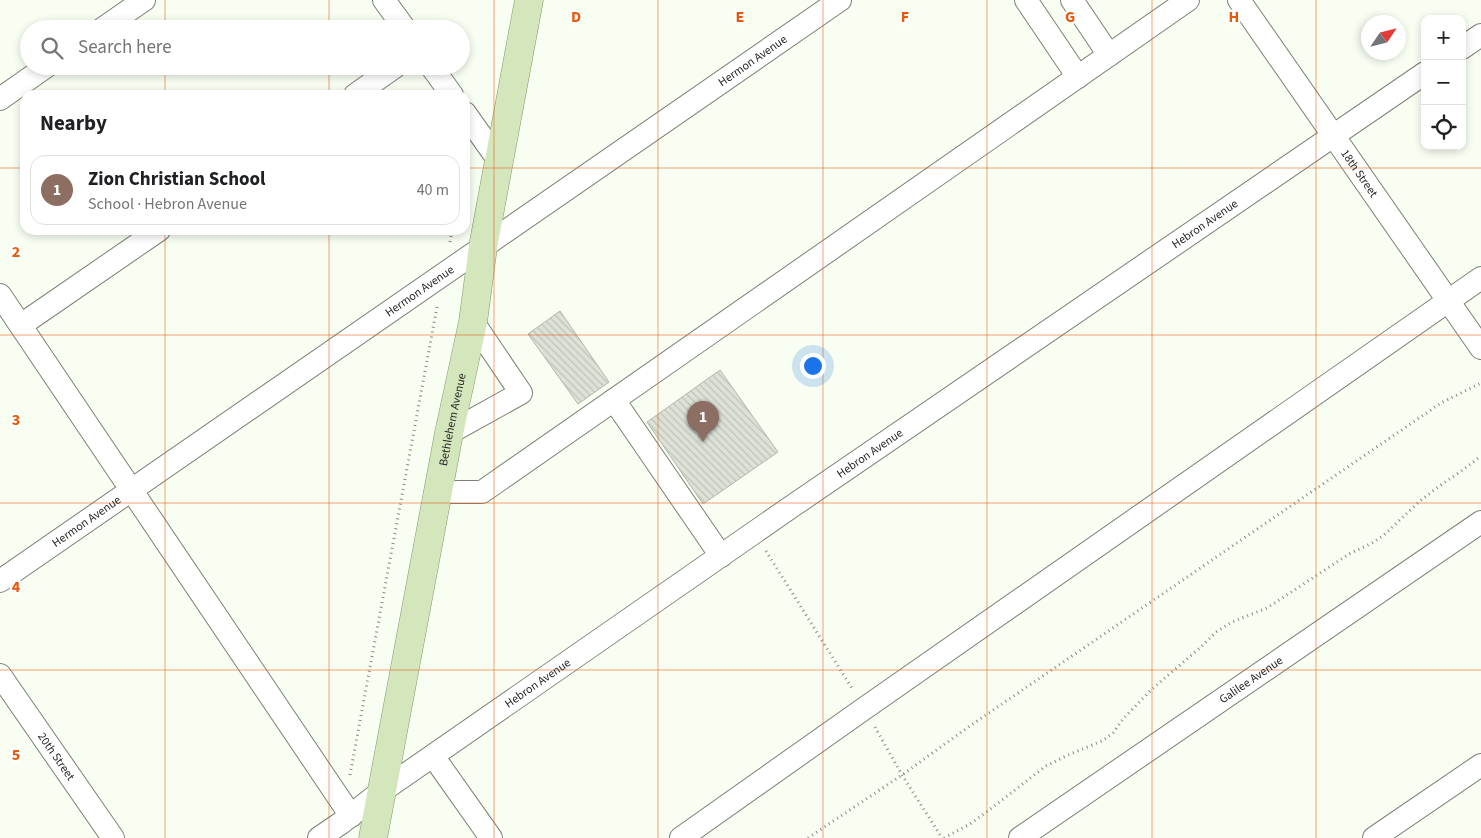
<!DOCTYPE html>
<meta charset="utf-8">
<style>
body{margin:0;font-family:"Source Sans 3",sans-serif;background:#f6f6f6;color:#202124}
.controls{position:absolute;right:15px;top:15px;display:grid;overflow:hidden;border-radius:10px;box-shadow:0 2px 8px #0003}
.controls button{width:45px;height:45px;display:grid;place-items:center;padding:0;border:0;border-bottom:1px solid #e0e0e0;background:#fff;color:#202124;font:25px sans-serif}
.compass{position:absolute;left:1361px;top:15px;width:45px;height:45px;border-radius:50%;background:#fff;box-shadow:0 2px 8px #0003;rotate:55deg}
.you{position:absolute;left:812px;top:365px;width:18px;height:18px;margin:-12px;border:4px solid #fff;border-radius:50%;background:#1a73e8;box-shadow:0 0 0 8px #1a73e833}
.badge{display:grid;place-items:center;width:32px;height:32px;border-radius:50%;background:#8f4dc2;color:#fff;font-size:16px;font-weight:700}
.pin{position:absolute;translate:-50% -41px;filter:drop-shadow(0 1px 2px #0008)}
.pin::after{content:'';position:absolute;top:26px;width:18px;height:15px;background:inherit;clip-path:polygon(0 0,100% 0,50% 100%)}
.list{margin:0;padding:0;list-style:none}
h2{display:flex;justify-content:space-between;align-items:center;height:65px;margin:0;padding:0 20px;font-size:21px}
h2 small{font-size:16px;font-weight:400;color:#757577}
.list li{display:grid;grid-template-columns:32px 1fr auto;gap:15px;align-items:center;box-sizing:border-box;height:70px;margin:0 10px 10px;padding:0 10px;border:1px solid #e0e0e0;border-radius:15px}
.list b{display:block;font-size:19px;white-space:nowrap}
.list p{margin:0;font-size:16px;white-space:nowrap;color:#757577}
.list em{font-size:16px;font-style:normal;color:#757577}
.icon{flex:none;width:28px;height:28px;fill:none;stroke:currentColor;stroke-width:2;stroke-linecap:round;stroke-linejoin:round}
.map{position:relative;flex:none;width:1481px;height:838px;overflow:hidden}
.search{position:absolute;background:#fff;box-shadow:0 2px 8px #0003;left:20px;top:20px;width:450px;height:55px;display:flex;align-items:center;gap:12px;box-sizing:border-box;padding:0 18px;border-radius:28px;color:#757577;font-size:19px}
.panel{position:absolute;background:#fff;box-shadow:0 2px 8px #0003;left:20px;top:90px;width:450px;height:145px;border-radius:15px}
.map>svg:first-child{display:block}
</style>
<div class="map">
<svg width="1481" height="838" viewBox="0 0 1481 838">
<defs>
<pattern id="building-back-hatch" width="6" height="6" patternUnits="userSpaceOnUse" patternTransform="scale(1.25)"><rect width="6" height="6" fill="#dde2d7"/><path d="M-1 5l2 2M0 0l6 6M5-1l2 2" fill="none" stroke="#bec2b8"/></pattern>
</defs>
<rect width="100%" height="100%" fill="#f8fef2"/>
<path fill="url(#building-back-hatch)" stroke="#b2b7ac" d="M560,311L609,382L578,404L528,334Z
M720,370L778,452L703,504L647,422Z"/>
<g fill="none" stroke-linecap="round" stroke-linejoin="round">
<g stroke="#7c8076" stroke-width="24">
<g id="minor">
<path d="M384,0L405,29"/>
<path d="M1026,0L1078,77"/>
<path d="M1072,0L1109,55"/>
<path id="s1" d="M1239,0L1481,348"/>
<path d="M102,29L144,0"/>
<path d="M1462,48L1481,35"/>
<path d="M431,66L452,95"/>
<path d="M355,95L396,66"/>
<path d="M0,99L47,66"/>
<path d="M465,113L499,161"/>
<path d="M0,295L351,816"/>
<path d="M21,325L159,230"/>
<path d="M614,400L721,556"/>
<path d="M449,433L521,393L473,322"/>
<path d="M438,492H482L1188,0"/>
<path id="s2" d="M0,581L840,0"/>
<path id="s3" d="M0,675L113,838"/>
<path d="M433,756L491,838"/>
<path id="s4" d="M319,838L341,823L382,791L791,507L1425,73"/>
<path d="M681,838L865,708L1481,278"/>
<path id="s5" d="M1020,838L1481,522"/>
<path d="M1374,838L1481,765"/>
</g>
</g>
<g stroke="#85996b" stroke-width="29">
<g id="major">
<path id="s6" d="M373,838L449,433L473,322L483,247L529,0"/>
</g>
</g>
<path stroke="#878b83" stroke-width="3" stroke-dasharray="1 4" stroke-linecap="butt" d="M450,242L452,230
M766,551L853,690
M875,727L902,775L942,838
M350,775L437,307
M808,838L902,775L967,728L1441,403L1481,383
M944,838L970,824L989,810L1046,766L1068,755L1102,741L1113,733L1123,719L1151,690L1202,646L1216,632L1232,622L1267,608L1349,554L1372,543L1384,535L1420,501L1438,487L1460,472L1481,456"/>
<use href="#minor" stroke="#fff" stroke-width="22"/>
<use href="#major" stroke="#d4e6bc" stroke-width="28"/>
</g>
<path fill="none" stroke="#e8590c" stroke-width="1" stroke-opacity="0.55" d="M165,0V29M329,0V29M494,0V838M658,0V838M823,0V838M987,0V838M1152,0V838M1316,0V838M165,66V95M329,66V95M0,168H25M465,168H1481M165,230V838M329,230V838M0,335H1481M0,503H1481M0,670H1481"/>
<g text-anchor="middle" stroke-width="4.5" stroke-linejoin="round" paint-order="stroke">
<g font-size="12" fill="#282a26" stroke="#fff">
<text dy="4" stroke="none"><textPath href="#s2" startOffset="915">Hermon Avenue</textPath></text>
<text dy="4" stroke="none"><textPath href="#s1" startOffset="211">18th Street</textPath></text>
<text dy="4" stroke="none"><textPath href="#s4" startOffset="1078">Hebron Avenue</textPath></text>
<text dy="4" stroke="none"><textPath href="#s2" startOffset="510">Hermon Avenue</textPath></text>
<text dy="4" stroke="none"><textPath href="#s6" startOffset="426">Bethlehem Avenue</textPath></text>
<text dy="4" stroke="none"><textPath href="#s4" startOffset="672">Hebron Avenue</textPath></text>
<text dy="4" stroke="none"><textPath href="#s2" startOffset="105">Hermon Avenue</textPath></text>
<text dy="4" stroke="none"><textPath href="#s5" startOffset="280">Galilee Avenue</textPath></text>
<text dy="4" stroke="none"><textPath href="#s4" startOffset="268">Hebron Avenue</textPath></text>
<text dy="4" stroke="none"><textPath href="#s3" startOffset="99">20th Street</textPath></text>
</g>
</g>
<g font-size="16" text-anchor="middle" font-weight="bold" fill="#e8590c" stroke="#fff" stroke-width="4.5" stroke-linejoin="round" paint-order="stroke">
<text x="576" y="22">D</text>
<text x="740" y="22">E</text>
<text x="905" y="22">F</text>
<text x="1070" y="22">G</text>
<text x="1234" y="22">H</text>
<text x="16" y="257">2</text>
<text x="16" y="425">3</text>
<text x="16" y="592">4</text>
<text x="16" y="760">5</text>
</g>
</svg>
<div class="controls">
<button>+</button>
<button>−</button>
<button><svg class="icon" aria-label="locate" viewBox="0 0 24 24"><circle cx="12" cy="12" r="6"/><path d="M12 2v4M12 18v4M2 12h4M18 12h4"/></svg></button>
</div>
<svg class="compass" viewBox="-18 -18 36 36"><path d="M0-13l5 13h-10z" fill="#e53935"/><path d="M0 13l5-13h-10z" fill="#757577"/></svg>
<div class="you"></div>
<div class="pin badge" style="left:703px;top:442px;background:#8d6e63">1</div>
<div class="search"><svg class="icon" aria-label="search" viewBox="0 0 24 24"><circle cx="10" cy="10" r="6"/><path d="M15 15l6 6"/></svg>Search here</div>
<section class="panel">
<h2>Nearby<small></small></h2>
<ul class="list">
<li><span class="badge" style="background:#8d6e63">1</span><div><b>Zion Christian School</b><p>School · Hebron Avenue</p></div><em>40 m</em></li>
</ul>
</section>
</div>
